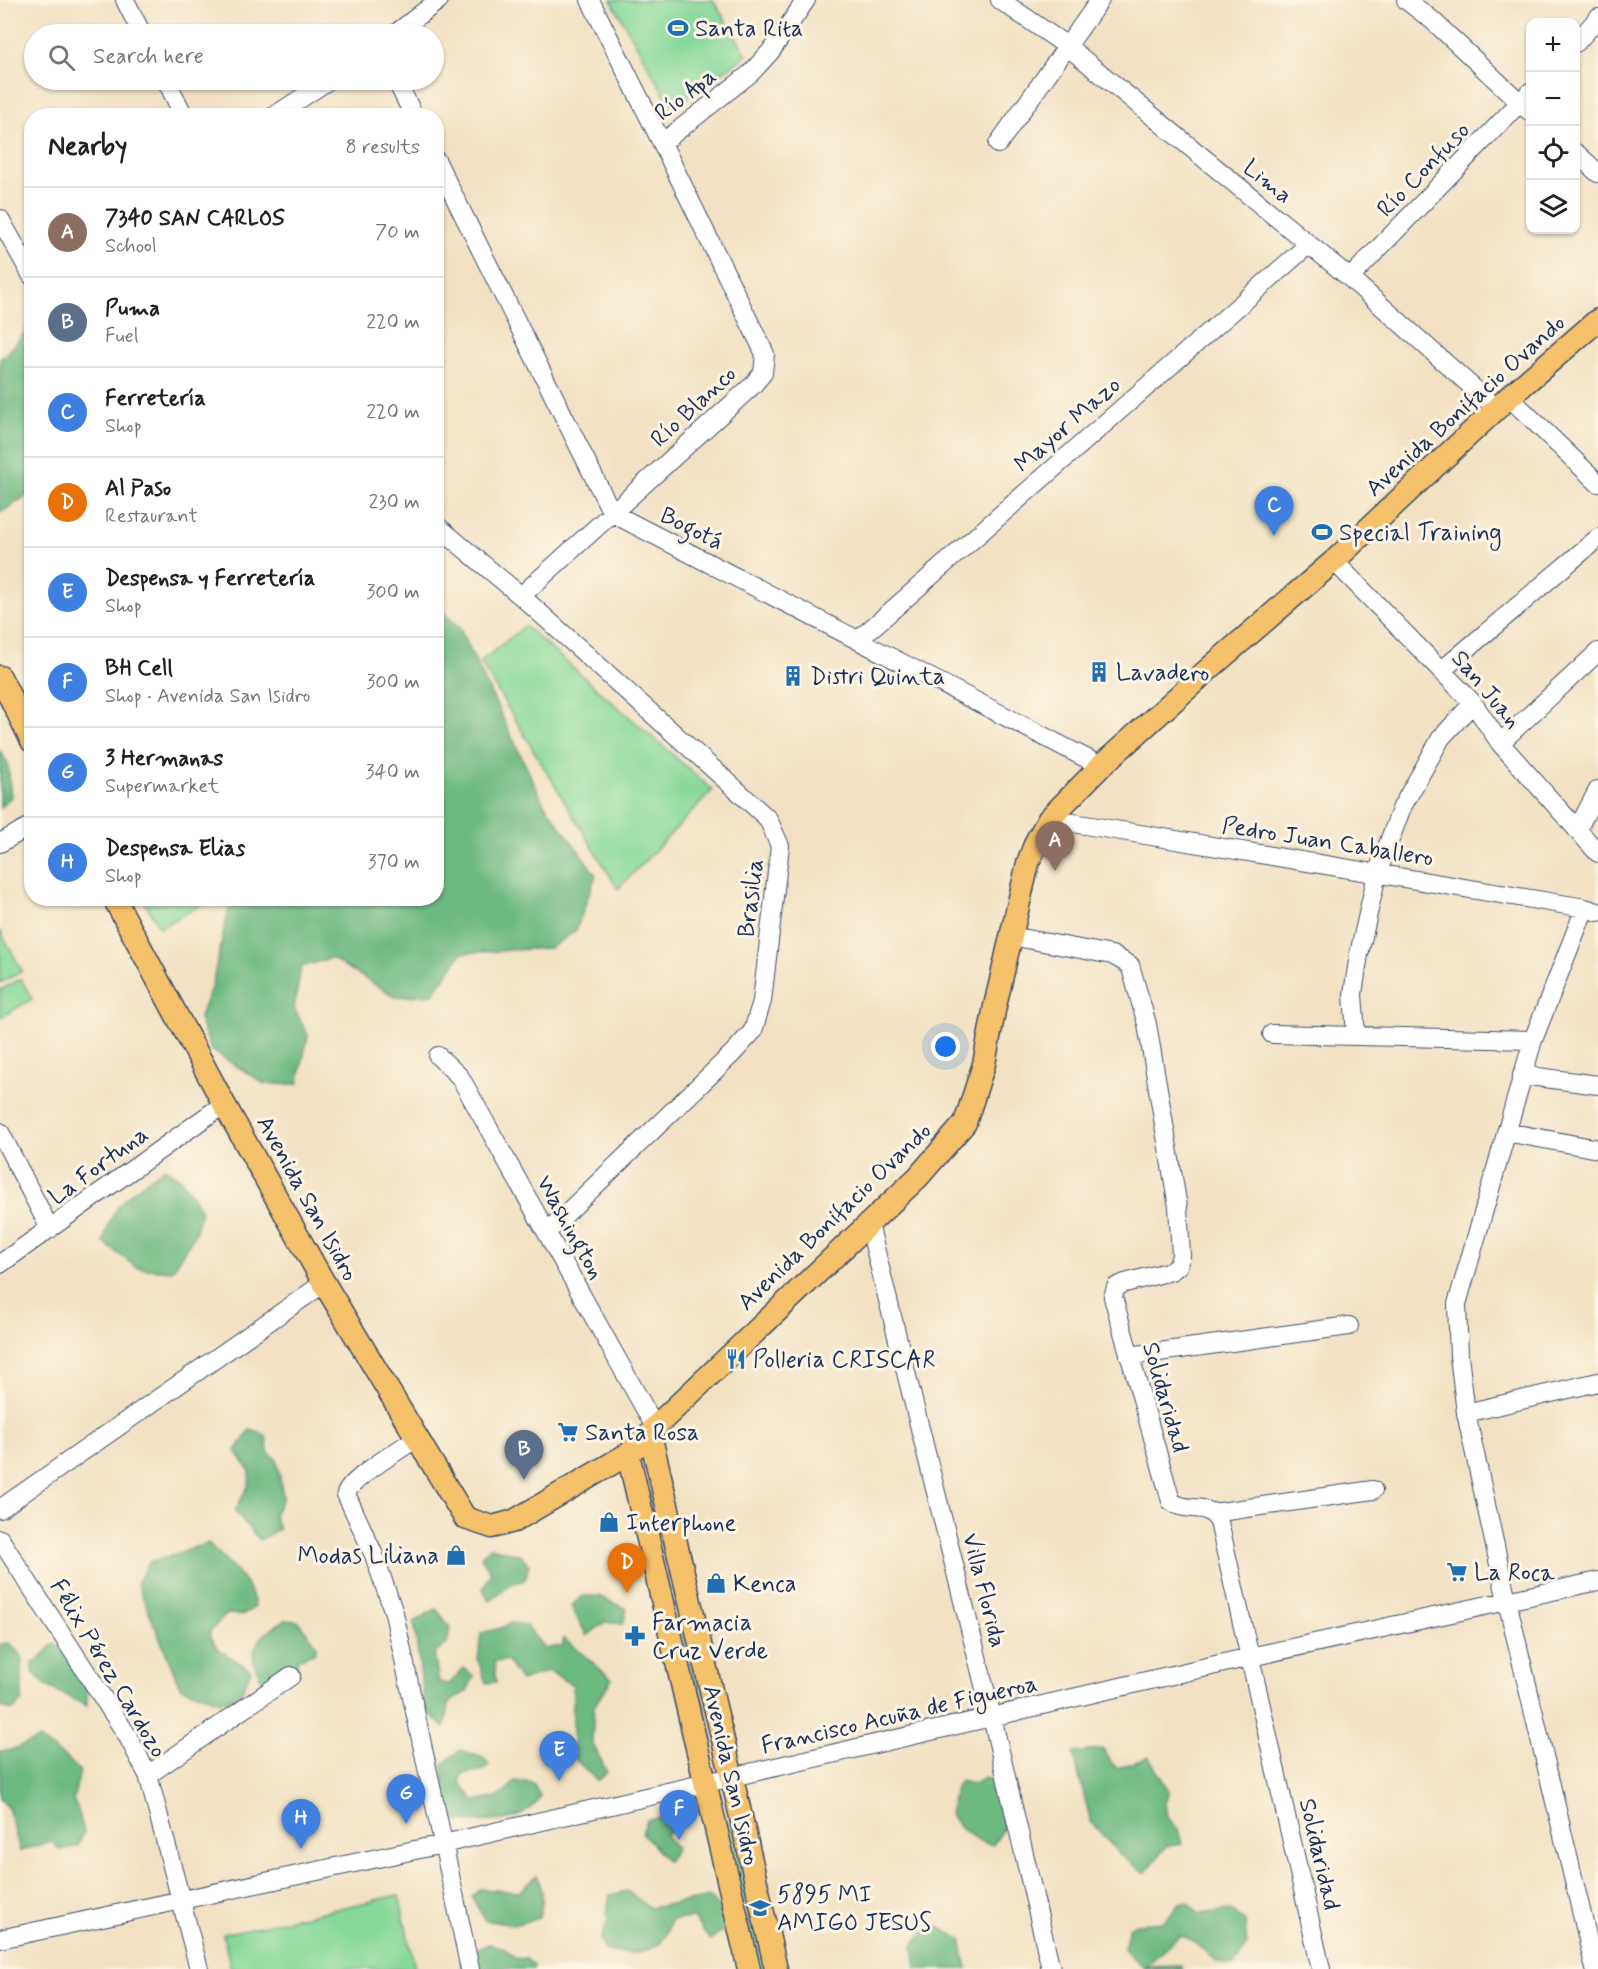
<!DOCTYPE html>
<meta charset="utf-8">
<style>
body{margin:0;font-family:Mynerve,sans-serif;background:#f6f6f6;color:#222}
.controls{position:absolute;right:18px;top:18px;display:grid;overflow:hidden;border-radius:12px;box-shadow:0 2px 4px #0004}
.controls button{width:54px;height:54px;display:grid;place-items:center;padding:0;border:0;border-bottom:2px solid #e0e0e0;background:#fff;color:#222;font:30px sans-serif}
.you{position:absolute;left:946px;top:1047px;width:21px;height:21px;margin:-15px;border:4px solid #fff;border-radius:50%;background:#1a73e8;box-shadow:0 0 0 9px #1a73e833}
.badge{display:grid;place-items:center;width:39px;height:39px;border-radius:50%;background:#b45309;color:#fff;font-size:20px;font-weight:700}
.pin{position:absolute;translate:-50% -50px;filter:drop-shadow(0 2px 3px #0008)}
.pin::after{content:'';position:absolute;top:32px;width:21px;height:18px;background:inherit;clip-path:polygon(0 0,100% 0,50% 100%)}
.list{margin:0;padding:0;list-style:none}
h2{display:flex;justify-content:space-between;align-items:center;height:78px;margin:0;padding:0 24px;font-size:26px}
h2 small{font-size:20px;font-weight:400;color:#767676}
.list li{display:grid;grid-template-columns:39px 1fr auto;gap:18px;align-items:center;box-sizing:border-box;height:90px;padding:0 24px;border-top:2px solid #e0e0e0}
.list b{display:block;font-size:22px;white-space:nowrap}
.list p{margin:0;font-size:20px;white-space:nowrap;color:#767676}
.list em{font-size:20px;font-style:normal;color:#767676}
.icon{flex:none;width:33px;height:33px;fill:none;stroke:currentColor;stroke-width:2;stroke-linecap:round;stroke-linejoin:round}
.map{position:relative;flex:none;width:1598px;height:1969px;overflow:hidden}
.search{position:absolute;background:#fff;box-shadow:0 2px 4px #0004;left:24px;top:24px;width:420px;height:66px;display:flex;align-items:center;gap:15px;box-sizing:border-box;padding:0 21px;border-radius:33px;color:#767676;font-size:22px}
.panel{position:absolute;background:#fff;box-shadow:0 2px 4px #0004;left:24px;top:108px;width:420px;height:798px;border-radius:24px}
.map>svg:first-child{display:block}
</style>
<div class="map">
<svg width="1598" height="1969" viewBox="0 0 1598 1969">
<rect width="100%" height="100%" fill="#fcf5e5"/>
<filter id="ink" filterUnits="userSpaceOnUse"><feTurbulence type="fractalNoise" baseFrequency=".0167" numOctaves="2"/><feDisplacementMap in="SourceGraphic" scale="12" xChannelSelector="R" yChannelSelector="G"/><feConvolveMatrix kernelMatrix="1 2 1 2 8 2 1 2 1" color-interpolation-filters="sRGB"/></filter>
<filter id="wash" filterUnits="userSpaceOnUse"><feTurbulence type="fractalNoise" baseFrequency=".008" numOctaves="4" result="noise"/><feDisplacementMap in="SourceGraphic" scale="24" xChannelSelector="R" yChannelSelector="G"/><feGaussianBlur stdDeviation="1.35" result="paint"/><feColorMatrix in="noise" values="0 0 0 0 0 0 0 0 0 0 0 0 0 0 0 0 0 1.4 0 .05"/><feComposite in="paint" operator="in"/></filter>
<g filter="url(#wash)">
<rect width="100%" height="100%" fill="#f2e2c3"/>
<path fill="#87d99a" stroke="#51847c" stroke-width="1.5" d="M611,0H713L747,55L672,108Z
M525,626L713,790L618,889L480,662Z
M143,899H211L160,928Z
M0,930L22,971L0,983Z
M21,979L32,999L0,1018V990Z
M647,1492L653,1494L713,1741L711,1742H707Z
M732,1820L768,1969H759L726,1824Z
M399,1895L415,1969H231L223,1934Z"/>
<path fill="#6db982" stroke="#447470" stroke-width="1.5" d="M31,325V493L0,513V359L6,355Z
M437,606L460,629L543,802L596,875L576,930L550,948L462,953L433,994L396,997L331,958L301,967L294,1008L308,1035L298,1084H265L211,1050L199,1019L212,985L230,903L234,898H436Z
M0,751L8,764L11,797L0,808Z
M164,1168C186,1180 190,1190 201,1212L195,1234L172,1271L137,1268L103,1242C106,1235 107,1226 111,1219C121,1197 145,1182 164,1168Z
M250,1430L266,1435L268,1452L277,1460L283,1497L274,1515L279,1529L259,1540L235,1511L249,1484L250,1471L236,1451Z
M208,1543C225,1560 251,1581 255,1606L244,1615L227,1614L210,1631V1638L219,1650L251,1670L239,1697L221,1701L180,1687L137,1583L149,1562Z
M490,1547L521,1555L529,1565L525,1580L511,1584L489,1601L483,1589L491,1572L481,1557Z
M583,1596H598L627,1609L623,1624L605,1622L587,1636L571,1606Z
M436,1609L450,1627L447,1644L434,1654L439,1682L449,1684L464,1668L474,1676L467,1691L449,1703L445,1728L425,1709L414,1622Z
M285,1620L298,1621L317,1646L314,1653L297,1659L298,1673L264,1684C261,1677 255,1669 254,1661C251,1641 270,1629 285,1620Z
M511,1623L526,1626L545,1649L563,1645V1638L612,1679L594,1706L592,1742L607,1772L597,1781L573,1757V1685L548,1671L521,1681L507,1661L494,1662L496,1682L486,1683L478,1660L481,1633L501,1628Z
M9,1643L22,1656V1701L13,1710L0,1707V1644Z
M54,1643L67,1651L87,1678V1706L48,1687L33,1672V1662L40,1659Z
M39,1739L68,1759L80,1772L73,1799L78,1810L84,1832L78,1846L60,1850L51,1841L20,1851L8,1807L0,1799V1751H8Z
M1103,1749L1113,1765L1118,1768L1149,1757L1169,1791L1165,1802L1167,1817L1178,1829L1182,1844L1167,1846L1145,1873L1120,1855L1091,1822L1073,1753Z
M460,1750L483,1758L489,1765L483,1770L462,1774L460,1782L474,1801C496,1798 501,1799 515,1781L533,1783L540,1796C527,1825 486,1822 458,1821L444,1802L443,1764Z
M984,1778L1001,1783L1004,1828L993,1845C973,1841 961,1829 949,1814L955,1788L960,1781L974,1784Z
M679,1814L684,1826L665,1834L676,1849L667,1861L642,1833L647,1820Z
M536,1876C545,1890 543,1903 539,1918L513,1925L485,1920L472,1897L481,1889L519,1892Z
M627,1891L650,1908L709,1897L720,1909L725,1929L710,1940L693,1918L671,1920C669,1925 667,1933 664,1938C650,1956 625,1955 605,1950L601,1938L609,1918L606,1915L610,1895Z
M1187,1902L1199,1914L1231,1910L1245,1922L1247,1946L1234,1965C1203,1965 1206,1939 1179,1936L1146,1966L1181,1965L1182,1969H1144L1145,1967L1128,1954L1124,1948L1129,1927L1136,1924L1164,1922L1179,1904Z
M938,1927L961,1939L967,1969H916L913,1946L926,1929Z
M489,1944L503,1947L515,1958L526,1959L534,1965V1969H462L461,1956Z"/>
</g>
<g filter="url(#ink)">
<g fill="none" stroke-linecap="round" stroke-linejoin="round">
<g stroke="#3b4a6d" stroke-width="20">
<path id="minor" d="M125,0L142,34
M1000,0L1067,46L1350,278L1497,409
M1406,0L1432,20L1530,112
M395,34L439,0
M1576,43L1598,18
M166,80L184,116
M396,80L414,116
M274,116L329,80
M662,143L751,73L771,51L806,0
M998,144L1100,0
M1576,153L1598,173
M436,160L612,513L1101,766
M0,219L32,276
M1350,278L1530,92
M1509,397L1598,483
M436,525L521,596L740,793L768,819L780,846L762,1001L753,1031L733,1053L547,1232
M1334,561L1473,703L1500,743L1598,853
M521,596L753,385L763,373L765,354L662,143L590,0
M858,640L1308,245
M1441,671L1598,538
M1500,743L1598,652
M1049,819L1585,908L1598,912
M1577,830L1598,790
M0,843L32,825
M1585,908L1533,1040L1457,1304L1459,1356L1466,1413L1507,1601L1595,1969
M1011,936L1112,955L1130,965L1147,1024L1178,1207L1181,1255L1178,1266L1171,1271L1125,1283L1116,1287L1113,1297L1171,1501C1189,1515 1205,1499 1219,1522L1321,1969
M1272,1034L1533,1040
M1356,1035L1353,994L1359,954L1377,874L1402,807L1441,738L1473,703
M438,1056L460,1077L655,1427
M1522,1075L1598,1085
M0,1132L50,1229
M1506,1132L1598,1149
M869,1224L992,1717L1051,1969
M0,1264L224,1104
M1129,1356L1349,1326
M1466,1413L1598,1382
M417,1438C401,1449 351,1478 346,1494L374,1555L394,1613L470,1969
M0,1509L324,1283
M1213,1513L1373,1490
M0,1539L127,1735L148,1775L199,1969
M148,1775L291,1676
M0,1939L443,1844L1250,1657L1598,1581"/>
</g>
<g stroke="#3b4a6d" stroke-width="25">
<path id="major" d="M0,677L32,741
M114,898L224,1104L324,1283L465,1518L492,1527L514,1521L628,1454L650,1434L655,1427L918,1177L965,1123L984,1064L995,1006L1028,863L1036,842L1049,819L1101,766L1211,667L1334,561L1509,397L1598,320
M650,1434L732,1778L776,1969
M628,1454L749,1969"/>
</g>
<use href="#minor" stroke="#fff" stroke-width="18"/>
<use href="#major" stroke="#f5c16b" stroke-width="22"/>
</g>
</g>
<defs>
<g id="stadium-bare" transform="scale(1.62)"><path d="M0-5a6.5 5 0 1 0 0 10a6.5 5 0 1 0 0-10ZM-3.5-1.8h7v3.6h-7Z" fill="#1f6fb2" stroke="#fcf5e5" stroke-width="2.5" paint-order="stroke"/></g>
<g id="building-bare" transform="scale(1.62)"><path d="M-4-6H4V6H1V3H-1V6H-4ZM-2.5-4.3h1.7v1.8h-1.7ZM.8-4.3h1.7v1.8H.8ZM-2.5-1h1.7V.8h-1.7ZM.8-1h1.7V.8H.8Z" fill="#1f6fb2" stroke="#fcf5e5" stroke-width="2.5" paint-order="stroke"/></g>
<g id="restaurant-bare" transform="scale(1.62)"><path d="M-5-6h1v4h1v-4h1v4h1v-4h1v5L-1.5 .5V6h-2V.5L-5-1ZM5-6V6H3V1.5H1.5Q1.5-4 5-6Z" fill="#1f6fb2" stroke="#fcf5e5" stroke-width="2.5" paint-order="stroke"/></g>
<g id="supermarket-bare" transform="scale(1.62)"><path d="M-6-5.5h2.5l.6 2H6L4.5 2H-2.5L-4.4-4H-6ZM-1.5 3.2a1.3 1.3 0 1 0 .1 0ZM3 3.2a1.3 1.3 0 1 0 .1 0Z" fill="#1f6fb2" stroke="#fcf5e5" stroke-width="2.5" paint-order="stroke"/></g>
<g id="shop-bare" transform="scale(1.62)"><path d="M-5-2.5h2.3a2.7 3.5 0 0 1 5.4 0H5L5.5 6h-11ZM-1.5-2.5h3a1.5 2.3 0 0 0-3 0Z" fill="#1f6fb2" stroke="#fcf5e5" stroke-width="2.5" paint-order="stroke"/></g>
<g id="pharmacy-bare" transform="scale(1.62)"><path d="M-2-6h4v4h4v4h-4v4h-4v-4h-4v-4h4Z" fill="#1f6fb2" stroke="#fcf5e5" stroke-width="2.5" paint-order="stroke"/></g>
<g id="school-bare" transform="scale(1.62)"><path d="M0-5L7-2L0 1L-7-2ZM-4 1L0 2.5L4 1V4Q0 6-4 4Z" fill="#1f6fb2" stroke="#fcf5e5" stroke-width="2.5" paint-order="stroke"/></g>
</defs>
<g fill-rule="evenodd">
<use href="#stadium-bare" x="678" y="28"/>
<use href="#stadium-bare" x="1322" y="532"/>
<use href="#building-bare" x="1099" y="672"/>
<use href="#building-bare" x="793" y="676"/>
<use href="#restaurant-bare" x="736" y="1359"/>
<use href="#supermarket-bare" x="568" y="1432"/>
<use href="#shop-bare" x="609" y="1522"/>
<use href="#shop-bare" x="456" y="1555"/>
<use href="#supermarket-bare" x="1457" y="1572"/>
<use href="#shop-bare" x="716" y="1583"/>
<use href="#pharmacy-bare" x="635" y="1636"/>
<use href="#school-bare" x="760" y="1908"/>
</g>
<g text-anchor="middle" stroke-width="6" stroke-linejoin="round" paint-order="stroke">
<g font-size="24" fill="#1b2f5e" stroke="#fcf5e5" text-anchor="start">
<text x="695" y="36">Santa Rita</text>
<text x="1339" y="540">Special Training</text>
<text x="1116" y="680">Lavadero</text>
<text x="810" y="684">Distri Quinta</text>
<text x="753" y="1367">Polleria CRISCAR</text>
<text x="585" y="1440">Santa Rosa</text>
<text x="626" y="1530">Interphone</text>
<text x="439" y="1563" text-anchor="end">Modas Liliana</text>
<text x="1474" y="1580">La Roca</text>
<text x="733" y="1591">Kenca</text>
<text x="652" y="1630">Farmacia<tspan x="652" dy="28">Cruz Verde</tspan></text>
<text x="777" y="1902">5895 MI<tspan x="777" dy="28">AMIGO JESUS</tspan></text>
</g>
<g font-size="24" fill="#1b2f5e" stroke="#fcf5e5">
<text transform="translate(685 94) rotate(-38)" y="8">Río Apa</text>
<text transform="translate(1423 169) rotate(-46)" y="8">Río Confuso</text>
<text transform="translate(1268 181) rotate(39)" y="8">Lima</text>
<text transform="translate(1465 405) rotate(-42)" y="8">Avenida Bonifacio Ovando</text>
<text transform="translate(693 406) rotate(-43)" y="8">Río Blanco</text>
<text transform="translate(1067 424) rotate(-41)" y="8">Mayor Mazo</text>
<text transform="translate(692 528) rotate(27)" y="8">Bogotá</text>
<text transform="translate(1487 689) rotate(50)" y="8">San Juan</text>
<text transform="translate(1328 841) rotate(9)" y="8">Pedro Juan Caballero</text>
<text transform="translate(750 898) rotate(-83)" y="8">Brasilia</text>
<text transform="translate(98 1165) rotate(-36)" y="8">La Fortuna</text>
<text transform="translate(308 1198) rotate(61)" y="8">Avenida San Isidro</text>
<text transform="translate(834 1216) rotate(-44)" y="8">Avenida Bonifacio Ovando</text>
<text transform="translate(571 1227) rotate(61)" y="8">Washington</text>
<text transform="translate(1166 1397) rotate(74)" y="8">Solidaridad</text>
<text transform="translate(985 1590) rotate(76)" y="8">Villa Florida</text>
<text transform="translate(109 1668) rotate(59)" y="8">Félix Pérez Cardozo</text>
<text transform="translate(899 1714) rotate(-13)" y="8">Francisco Acuña de Figueroa</text>
<text transform="translate(732 1775) rotate(77)" y="8">Avenida San Isidro</text>
<text transform="translate(1320 1854) rotate(77)" y="8">Solidaridad</text>
</g>
</g>
</svg>
<div class="controls">
<button>+</button>
<button>−</button>
<button><svg class="icon" aria-label="locate" viewBox="0 0 24 24"><circle cx="12" cy="12" r="6"/><path d="M12 2v4M12 18v4M2 12h4M18 12h4"/></svg></button>
<button><svg class="icon" aria-label="layers" viewBox="0 0 24 24"><path d="M12 4l9 5-9 5-9-5zM3 14l9 5 9-5"/></svg></button>
</div>
<div class="you"></div>
<div class="pin badge" style="left:1055px;top:871px;background:#8d6e63">A</div>
<div class="pin badge" style="left:524px;top:1480px;background:#5c6f8a">B</div>
<div class="pin badge" style="left:1274px;top:536px;background:#3f7fe0">C</div>
<div class="pin badge" style="left:627px;top:1593px;background:#e8710a">D</div>
<div class="pin badge" style="left:559px;top:1781px;background:#3f7fe0">E</div>
<div class="pin badge" style="left:679px;top:1840px;background:#3f7fe0">F</div>
<div class="pin badge" style="left:406px;top:1824px;background:#3f7fe0">G</div>
<div class="pin badge" style="left:301px;top:1849px;background:#3f7fe0">H</div>
<div class="search"><svg class="icon" aria-label="search" viewBox="0 0 24 24"><circle cx="10" cy="10" r="6"/><path d="M15 15l6 6"/></svg>Search here</div>
<section class="panel">
<h2>Nearby<small>8 results</small></h2>
<ul class="list">
<li><span class="badge" style="background:#8d6e63">A</span><div><b>7340 SAN CARLOS</b><p>School</p></div><em>70 m</em></li>
<li><span class="badge" style="background:#5c6f8a">B</span><div><b>Puma</b><p>Fuel</p></div><em>220 m</em></li>
<li><span class="badge" style="background:#3f7fe0">C</span><div><b>Ferretería</b><p>Shop</p></div><em>220 m</em></li>
<li><span class="badge" style="background:#e8710a">D</span><div><b>Al Paso</b><p>Restaurant</p></div><em>230 m</em></li>
<li><span class="badge" style="background:#3f7fe0">E</span><div><b>Despensa y Ferretería</b><p>Shop</p></div><em>300 m</em></li>
<li><span class="badge" style="background:#3f7fe0">F</span><div><b>BH Cell</b><p>Shop · Avenida San Isidro</p></div><em>300 m</em></li>
<li><span class="badge" style="background:#3f7fe0">G</span><div><b>3 Hermanas</b><p>Supermarket</p></div><em>340 m</em></li>
<li><span class="badge" style="background:#3f7fe0">H</span><div><b>Despensa Elias</b><p>Shop</p></div><em>370 m</em></li>
</ul>
</section>
</div>
